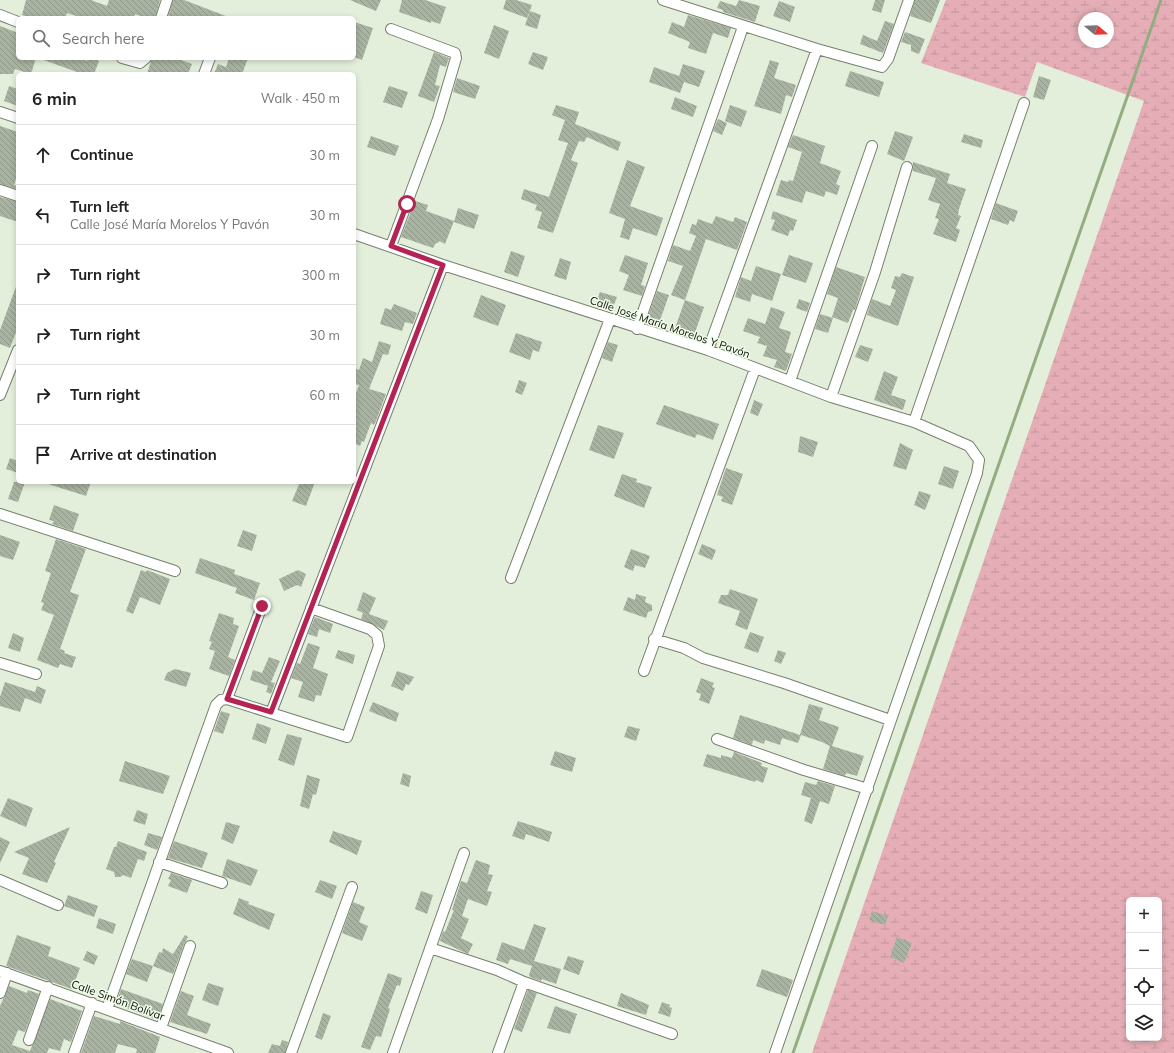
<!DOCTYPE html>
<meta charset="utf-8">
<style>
body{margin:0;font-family:Mulish,sans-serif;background:#f6f6f6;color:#222}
.controls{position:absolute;right:12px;bottom:12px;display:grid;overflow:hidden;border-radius:6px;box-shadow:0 2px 6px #0003}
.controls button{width:36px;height:36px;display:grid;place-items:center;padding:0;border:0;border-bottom:1px solid #e0e0e0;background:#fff;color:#222;font:20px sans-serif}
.compass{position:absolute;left:1078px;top:12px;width:36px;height:36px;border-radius:50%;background:#fff;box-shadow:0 2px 6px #0003;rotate:109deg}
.stop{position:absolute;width:12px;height:12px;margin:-9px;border:3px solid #b42352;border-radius:50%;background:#fff}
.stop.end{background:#b42352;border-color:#fff;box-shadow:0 1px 4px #0008}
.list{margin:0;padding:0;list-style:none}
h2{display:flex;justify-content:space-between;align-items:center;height:52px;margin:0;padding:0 16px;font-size:17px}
h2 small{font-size:13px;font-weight:400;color:#767676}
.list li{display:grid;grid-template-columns:26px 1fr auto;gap:12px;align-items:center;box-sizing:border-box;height:60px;padding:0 16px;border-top:1px solid #e0e0e0}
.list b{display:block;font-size:15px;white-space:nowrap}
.list p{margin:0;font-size:13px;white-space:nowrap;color:#767676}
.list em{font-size:13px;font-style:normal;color:#767676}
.icon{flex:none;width:22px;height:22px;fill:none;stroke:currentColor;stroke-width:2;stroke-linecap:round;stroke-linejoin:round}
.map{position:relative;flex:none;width:1174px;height:1053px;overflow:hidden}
.search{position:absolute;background:#fff;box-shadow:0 2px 6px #0003;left:16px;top:16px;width:340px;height:44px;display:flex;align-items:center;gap:10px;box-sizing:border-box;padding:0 14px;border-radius:6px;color:#767676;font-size:15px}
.panel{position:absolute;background:#fff;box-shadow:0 2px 6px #0003;left:16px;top:72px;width:340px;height:412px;border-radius:6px}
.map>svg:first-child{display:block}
</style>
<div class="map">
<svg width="1174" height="1053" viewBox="0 0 1174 1053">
<defs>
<pattern id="wetland-marsh" width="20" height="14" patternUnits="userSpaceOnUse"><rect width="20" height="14" fill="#e5aeb6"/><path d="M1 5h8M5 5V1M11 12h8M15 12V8" fill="none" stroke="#c3959b"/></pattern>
<pattern id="building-back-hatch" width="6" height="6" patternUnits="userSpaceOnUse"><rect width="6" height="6" fill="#a9b3a1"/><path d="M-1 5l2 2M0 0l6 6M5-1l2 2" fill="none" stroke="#909989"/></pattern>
</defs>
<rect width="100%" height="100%" fill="#e3efdb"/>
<path fill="url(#wetland-marsh)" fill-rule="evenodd" d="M946,0H1174V1053H812L1144,101L1037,62L1025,97L921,63ZM1084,18H1108V42H1084ZM1129,900H1159V1038H1129Z"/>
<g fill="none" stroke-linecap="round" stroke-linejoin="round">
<path stroke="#94ac81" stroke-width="3" d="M793,1053L1161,0"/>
</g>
<path fill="url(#building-back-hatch)" d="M26,0H91L107,6L109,0H160L155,18H146L135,14L134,18H83L67,13L65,18H31L22,15Z
M173,0H184L231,18H168Z
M350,0H381L376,11Z
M402,0H425L446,7L440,24L431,21V23L399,12Z
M506,0H516L532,5L527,18L503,9Z
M739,0L760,6L755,22L723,12V10L717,8L720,1L736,6Z
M875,0H885L881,13L872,10Z
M915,0H940L931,23L910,16Z
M779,1L795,7L790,22L773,16Z
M530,11L541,15L537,29L525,25Z
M688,15L731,28L728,38L713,33L706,54L688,48L690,42L668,33L672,22L684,27Z
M885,21L894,24L883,53L860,44L863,35L877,41Z
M354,22L373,28L362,60L354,57Z
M494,25L509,31L499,59L484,53Z
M0,26L18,33V58H36L31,74L15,69L13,74H0Z
M905,32L925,39L919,54L911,51V45L901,42Z
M434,52L449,58L446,67L440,65L435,85L440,86L434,102L418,96Z
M533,52L548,57L543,70L528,64Z
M42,58H78L87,61L88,58H91L99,61L94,74H76L77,72L41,59Z
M152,58H175L192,64L188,74H147Z
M229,58H248L242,74H214L218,64L226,67Z
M770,60L779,63L774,78L796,85L792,97L786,95L781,114L754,106Z
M683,64L705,71L699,87L684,82L680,93L649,82L654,67L679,76Z
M850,71L884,82L879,97L845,86Z
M1039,76L1051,80L1044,100L1033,97Z
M457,78L480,86L475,99L453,92Z
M9,86L18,89V106L4,101Z
M389,86L408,92L402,108L383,102Z
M675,97L697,106L693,117L671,109Z
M556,105L579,112L575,124L621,142L618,151L587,137L584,142L579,141L571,160L578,163L553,233L537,228L542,212L535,210L537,205L521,199L524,189L549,197L568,143L558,140L565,120L552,115Z
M730,105L747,111L741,127L725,121Z
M718,119L727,123L722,135L713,131Z
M0,126L18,132V173L14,185L18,186V189L0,184Z
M895,131L913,137L904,161L887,154Z
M964,134L983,140L981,148L961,142Z
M793,135L825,146L820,163L841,171L836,184L840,186L837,195L826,191L824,197L806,191L802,203L776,195L781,180L788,182L789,180L793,181L802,152L788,147Z
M371,136L399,146L395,156L367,147Z
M627,160L645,167L630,206L663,218L657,236L633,228L629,240L620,237L625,219L609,213Z
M913,162L950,174L947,183L966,189L959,209L958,215L961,216L956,228L960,230L956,242L933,234L939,219L935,218L940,204L928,200L936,178L913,171Z
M0,197L18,202V222L0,216Z
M415,201L428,205L426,211L454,221L445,244L439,241L438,243H436L433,248L401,237Z
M996,203L1018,211L1014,222L1010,220L1008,225L991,219Z
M458,208L479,215L474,229L454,222Z
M773,211L797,220L793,231L790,230L788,236L771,230L775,220L771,219Z
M716,216L733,222L735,217L747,222L737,250L706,239L685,300L671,295L683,266L668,261L673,245L690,251L696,236L689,233L692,224L696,225L698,219L712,224Z
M511,251L525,256L518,277L504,272Z
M625,255L648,263L641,285L645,286L642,296L623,290L629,275L619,271Z
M789,255L813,263L806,283L782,275Z
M560,258L571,262L566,280L554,276Z
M756,266L781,274L772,301L752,294L750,302L735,297L741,277L751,281Z
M836,267L865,277L855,310H853L848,323L832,317L838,298L827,294Z
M902,273L914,277L898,326L867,315L872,299L890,306L896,290L891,288L895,276L900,277Z
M17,284L18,327L10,348L0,344V330Z
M657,291L669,295L658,326L646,322Z
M600,292L617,297L612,310L595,305Z
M481,295L506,305L498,326L473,317Z
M799,299L810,303L807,312L796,308Z
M685,300L704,307L693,338L674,331Z
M394,304L417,313L413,324L405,322L402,331L380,324L385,308L391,310Z
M771,307L785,312L779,328L791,332L785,352L792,354L786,371L774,367L777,360L763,356L767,346L757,343L760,337L743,331L748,318L765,324Z
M820,314L833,318L828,333L815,329Z
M516,333L542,342L539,352L533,350L530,360L509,352Z
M379,341L391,345L388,355L383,354L369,389L386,394L376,421L374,425L371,423L364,442L362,441L360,446L354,443V399L359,385L354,384V368L359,370L363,358L372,362Z
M608,342L618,345L612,362L602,358Z
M860,345L873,349L868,362L855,357Z
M884,371L898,377L891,395L906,400L903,410L874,400Z
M519,380L527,383L522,395L515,392Z
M754,400L763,404L758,416L750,413Z
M664,405L719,424L713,440L697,434L695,438L656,424Z
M598,425L624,433L614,459L589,450Z
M800,436L818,442L813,457L798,452Z
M900,443L913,450L906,470L893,466Z
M10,458L18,461V473L6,469Z
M944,466L959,471L953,489L938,484Z
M726,468L743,474L732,505L721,501L723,497L717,495Z
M622,474L637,479L636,482L652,487L644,508L614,496Z
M14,482H25L18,502L8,499Z
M49,482H91L86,496L48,484Z
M300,482H315L306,506L292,501Z
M919,491L931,495L925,510L914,505Z
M54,505L79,514L73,531L52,524L54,521L49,520Z
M243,530L257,535L252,551L237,546Z
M0,535L20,542L13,560L0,556Z
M56,539L86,549L70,592L79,595L60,649L65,651L64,653L76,657L72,668L60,664L58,668L37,660L54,615L41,610L44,603L41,602L51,573L45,571Z
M702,544L716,550L712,560L698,554Z
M631,549L650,556L645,568L635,565L633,571L624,567Z
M200,558L235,570L234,574L260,583L254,600L235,593L237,588L195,573Z
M141,570L146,572L147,570L170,579L160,605L140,597L133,614L126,611Z
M298,570L306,574L301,587L297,585L284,591L279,579Z
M730,589L758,599L747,630L735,625L740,611L718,603L721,595H728Z
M363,592L376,598L369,614L388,621L384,630L361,619L363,613L357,610Z
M636,594L646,597L645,602L652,605V611L648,612L646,618L623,610L628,597L635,600Z
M219,613L234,618L233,624L239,626L228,657L235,660L229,676L209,669L215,651L209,649L212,642L209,641Z
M315,617L333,624L330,633L319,629L317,637L308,634Z
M750,632L764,637L758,653L744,648Z
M13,633L24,638L20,652L8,648Z
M308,643L320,647L313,668L328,674L321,696L316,695L314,702L298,697L303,682L291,678L297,663L300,664Z
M338,650L355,655L353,664L335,658Z
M778,650L786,653L781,664L774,661Z
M269,657L280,661L271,682L275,683L271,694L266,692L268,686L250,680L253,670L262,673Z
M175,669L191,673L186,687L164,680L167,673Z
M397,671L414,677L409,685L406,684L403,691L391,686Z
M701,678L714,683L712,687L715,688L709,704L699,700L701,694L696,692Z
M5,682L35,692L37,686L46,690L41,704L25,698L20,712L0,706V697Z
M373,702L399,713L396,722L369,711Z
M809,704L823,708L819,720L839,727L832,746L864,756L857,776L846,773L845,776L823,769L830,746L822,742L801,735L798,743L782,738L780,745L765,740L764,744L753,740L752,745L733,738L740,715L800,735Z
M221,711L230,714L223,734L214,731Z
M257,723L271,728L266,744L252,739Z
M628,726L640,729L636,741L624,737Z
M287,734L302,738L294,766L278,760Z
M555,751L576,758L572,772L550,765Z
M734,752L762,763L761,766L768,768L763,783L756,780L755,782L703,766L707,754L721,758V755L732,758Z
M125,761L170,776L163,794L119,781Z
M403,773L411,776L409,787L400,784Z
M307,775L320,779L316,795L313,794L309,809L300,806Z
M818,781L835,786L829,804L820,801L812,824L804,821L811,798L801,795L805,782L816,785Z
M8,798L33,808L26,827L0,816Z
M137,810L148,814L145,825L133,821Z
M518,821L552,832L549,842L526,834L524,840L512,836Z
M226,822L240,826L233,844L221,839Z
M70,827L54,862L56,863L47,883L22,874L29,858L14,852Z
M333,831L362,841L357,855L329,842Z
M148,833L162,837L157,850L144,845Z
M0,837L10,842L0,863Z
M118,841L147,852L144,861L138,859L131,878L123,875L120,877H115L114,872L106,869L114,847H116Z
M174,841L208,853L202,868L168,858Z
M227,859L258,870L251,886L222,876Z
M476,860L490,865L488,874L493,875L487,891L492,892L487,906L468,899L462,916L469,919L461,938L473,944L468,954L440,941L443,931L445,932L454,910H452L461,881L467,883Z
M171,873L192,880L187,893L168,886L171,880L168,879Z
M320,880L337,886L332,899L315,892Z
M421,891L433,895L427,914L415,909Z
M68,895L98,906L94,917L64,906Z
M239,898L249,902L248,904L275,914L269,930L233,914Z
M353,902L365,907L359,922L368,926L362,941L342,933Z
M872,911L888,916L885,925L869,920Z
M99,918L116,924L113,934L96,928Z
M534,924L546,928L534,961L561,969L556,984L542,979L541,981L530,977L529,975L532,966L510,959L508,964L496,960L502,942L524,950Z
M17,935L51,947L48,956L80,968L72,989L6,966Z
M185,935L188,937L184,944L173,974L153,966L159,952L162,953L163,948L173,954Z
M897,937L912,943L904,963L890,957Z
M87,951L98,956L94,965L83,960Z
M568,956L584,961L579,975L563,969Z
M132,959L153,966L147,982L126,974Z
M762,969L793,980L787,997L756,986Z
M388,973L402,978L400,986L397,985L388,1008L390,1009L381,1037L376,1036L370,1050L361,1047Z
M208,983L224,988L218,1006L202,1000Z
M9,986L27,993L28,990L39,994L25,1032L18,1030L12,1045L30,1051L50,999L82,1011L71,1042L64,1039L60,1051L49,1048L47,1053H0V1006Z
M121,989L163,1004L157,1020L116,1004Z
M528,990L537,993L522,1032L514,1029Z
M181,991L194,996L187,1015L211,1024L207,1034L170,1022Z
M621,993L649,1005L646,1015L617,1006Z
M662,1002L670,1005L669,1007L672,1008L670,1017L658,1013Z
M555,1006L577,1014L570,1034L547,1028Z
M323,1013L331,1016L322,1040L315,1037Z
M94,1016L120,1024V1021L160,1037L155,1053H136L137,1049L118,1044L115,1053H81Z
M282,1040L288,1042L285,1053H268L272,1044L280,1046Z"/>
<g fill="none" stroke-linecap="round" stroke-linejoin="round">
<g stroke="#76806e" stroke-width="12">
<path id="minor" d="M663,0L817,49L708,350
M0,15L18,22
M161,18L167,0
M817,49L882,67L888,59L909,0
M122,58L140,63L146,58
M204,74L210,58
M0,112L18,118
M0,190L18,196
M354,234L443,265L708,350L831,397L914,422L969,446L979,460L977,473L775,1053
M391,246L438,119L456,58L455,53L391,29
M637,329L743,27
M790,381L872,146
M0,395L18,350
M831,397L875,272L907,167
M914,422L1024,103
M0,514L175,571
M511,578L610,319
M654,639L684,648L703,658L784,683L890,720
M0,663L36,674
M644,671L755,369
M227,699L262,606
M271,713L347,737L379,646L377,635L370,629L311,608
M717,739L804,770L868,789
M159,862L222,883
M0,880L58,905
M430,948L497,970L524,982
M0,971L228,1053
M0,993L7,973
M107,1009L216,705L221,700L227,699L271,713L443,265
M167,1031L161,1028L190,946
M29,1040L48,987
M74,1053L92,1003
M291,1053L352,887
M393,1053L464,853
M498,1053L524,982L672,1034"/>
</g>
<use href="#minor" stroke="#fff" stroke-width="10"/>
</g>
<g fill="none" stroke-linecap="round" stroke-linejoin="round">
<path stroke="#b42352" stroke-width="5" d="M262,606L227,699L271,712L443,265L391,246L407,204"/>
</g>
<g text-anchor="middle" stroke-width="3" stroke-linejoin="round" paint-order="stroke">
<g font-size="11" fill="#0e120b" stroke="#f0fce8">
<text transform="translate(670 327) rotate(19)" y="4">Calle José María Morelos Y Pavón</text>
<text transform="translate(118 1000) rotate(20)" y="4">Calle Simón Bolívar</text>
</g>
</g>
</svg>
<div class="controls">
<button>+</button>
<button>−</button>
<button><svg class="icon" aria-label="locate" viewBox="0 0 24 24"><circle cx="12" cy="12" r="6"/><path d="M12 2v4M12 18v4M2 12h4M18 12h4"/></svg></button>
<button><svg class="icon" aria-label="layers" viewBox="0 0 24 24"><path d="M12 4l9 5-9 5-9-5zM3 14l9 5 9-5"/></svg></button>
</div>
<svg class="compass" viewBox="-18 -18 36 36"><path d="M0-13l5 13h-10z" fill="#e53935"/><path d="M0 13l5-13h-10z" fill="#767676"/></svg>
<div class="stop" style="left:407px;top:204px"></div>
<div class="stop end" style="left:262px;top:606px"></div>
<div class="search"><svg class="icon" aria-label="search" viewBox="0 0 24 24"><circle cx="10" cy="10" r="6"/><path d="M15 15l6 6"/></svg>Search here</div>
<section class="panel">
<h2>6 min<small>Walk · 450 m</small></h2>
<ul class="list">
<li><svg class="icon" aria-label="ahead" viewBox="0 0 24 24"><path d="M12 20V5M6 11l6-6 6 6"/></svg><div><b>Continue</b></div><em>30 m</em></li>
<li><svg class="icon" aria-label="left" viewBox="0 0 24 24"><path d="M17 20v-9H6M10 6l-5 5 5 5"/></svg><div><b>Turn left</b><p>Calle José María Morelos Y Pavón</p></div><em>30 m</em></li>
<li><svg class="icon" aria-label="right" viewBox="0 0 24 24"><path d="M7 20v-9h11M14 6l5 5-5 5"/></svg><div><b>Turn right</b></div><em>300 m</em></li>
<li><svg class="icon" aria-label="right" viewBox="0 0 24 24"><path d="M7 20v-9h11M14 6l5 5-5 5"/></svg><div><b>Turn right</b></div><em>30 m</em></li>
<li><svg class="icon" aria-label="right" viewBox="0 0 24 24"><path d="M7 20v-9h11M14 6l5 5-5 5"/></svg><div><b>Turn right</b></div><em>60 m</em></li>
<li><svg class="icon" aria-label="arrive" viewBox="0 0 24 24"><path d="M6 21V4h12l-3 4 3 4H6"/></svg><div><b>Arrive at destination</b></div></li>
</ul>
</section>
</div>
